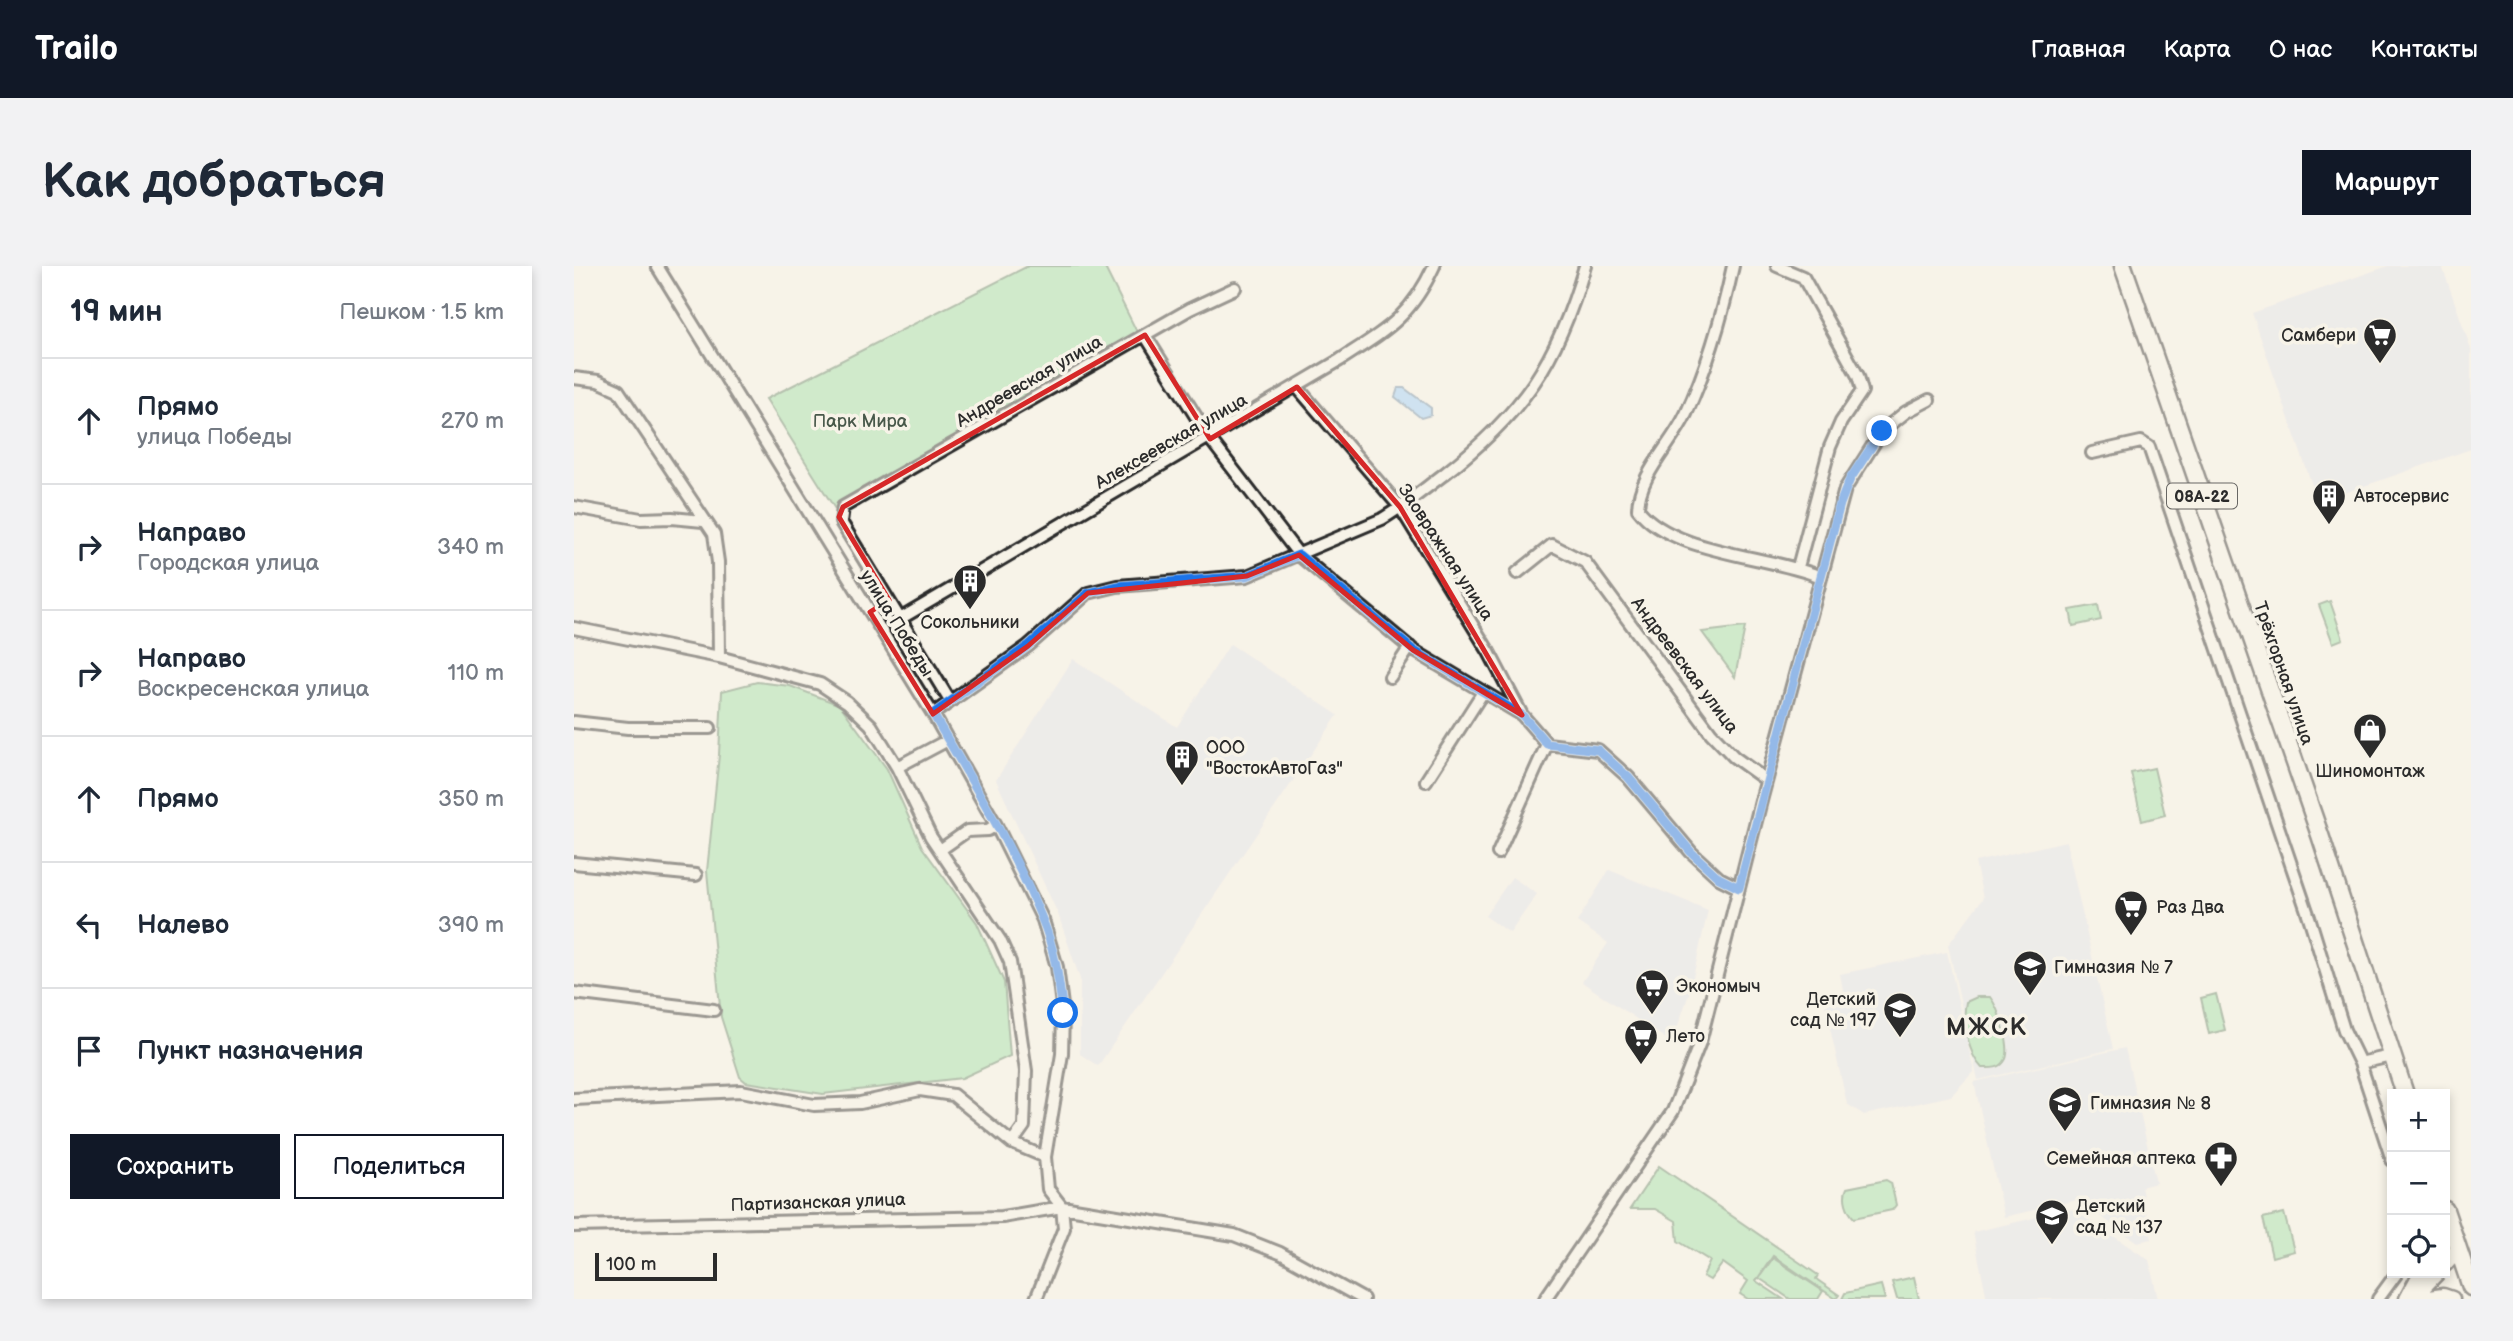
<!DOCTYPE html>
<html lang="ru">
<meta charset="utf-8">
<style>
body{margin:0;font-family:"Balsamiq Sans",sans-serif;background:#f2f2f3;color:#1f2937}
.controls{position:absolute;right:21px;bottom:21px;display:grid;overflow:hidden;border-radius:0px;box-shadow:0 4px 10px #0003}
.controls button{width:63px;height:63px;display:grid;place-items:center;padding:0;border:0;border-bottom:2px solid #e0e1e3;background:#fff;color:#1f2937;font:35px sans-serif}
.scale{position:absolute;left:21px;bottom:18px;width:122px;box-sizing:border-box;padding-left:7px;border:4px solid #2b2b2b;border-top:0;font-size:19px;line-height:24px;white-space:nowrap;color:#2b2b2b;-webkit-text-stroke:5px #f7f3e8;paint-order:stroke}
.stop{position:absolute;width:21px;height:21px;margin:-16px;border:5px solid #1a73e8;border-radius:50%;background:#fff}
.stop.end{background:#1a73e8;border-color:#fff;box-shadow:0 2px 7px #0008}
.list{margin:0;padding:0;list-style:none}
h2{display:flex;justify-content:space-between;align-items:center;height:91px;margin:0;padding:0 28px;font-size:30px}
h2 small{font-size:23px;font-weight:400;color:#747a83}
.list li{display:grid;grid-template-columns:46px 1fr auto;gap:21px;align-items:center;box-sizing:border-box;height:126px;padding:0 28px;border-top:2px solid #e0e1e3}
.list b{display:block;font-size:26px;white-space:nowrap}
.list p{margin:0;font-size:23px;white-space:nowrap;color:#747a83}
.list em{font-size:23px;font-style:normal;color:#747a83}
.actions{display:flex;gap:14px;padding:21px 28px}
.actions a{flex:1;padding:16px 0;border:2px solid #111827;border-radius:0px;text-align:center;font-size:24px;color:#111827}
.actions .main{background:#111827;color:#fff}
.icon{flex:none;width:38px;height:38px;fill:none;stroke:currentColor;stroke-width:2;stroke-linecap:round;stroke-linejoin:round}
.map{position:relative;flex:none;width:1897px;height:1033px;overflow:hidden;border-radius:0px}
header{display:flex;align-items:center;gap:42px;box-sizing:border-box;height:98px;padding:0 35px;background:#111827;color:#fff}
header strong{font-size:33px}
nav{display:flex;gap:38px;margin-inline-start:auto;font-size:24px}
.intro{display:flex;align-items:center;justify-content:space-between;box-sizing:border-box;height:168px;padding:0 42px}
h1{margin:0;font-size:49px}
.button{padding:18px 32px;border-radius:0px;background:#111827;color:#fff;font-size:24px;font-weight:700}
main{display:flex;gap:42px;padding:0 42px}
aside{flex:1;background:#fff;border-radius:0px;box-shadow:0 4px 10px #0003}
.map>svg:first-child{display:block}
</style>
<header>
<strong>Trailo</strong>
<nav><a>Главная</a><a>Карта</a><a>О нас</a><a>Контакты</a></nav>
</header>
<div class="intro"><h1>Как добраться</h1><a class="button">Маршрут</a></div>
<main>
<aside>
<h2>19 мин<small>Пешком · 1.5 km</small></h2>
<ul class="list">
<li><svg class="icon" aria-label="ahead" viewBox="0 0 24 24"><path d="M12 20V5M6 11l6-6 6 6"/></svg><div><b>Прямо</b><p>улица Победы</p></div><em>270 m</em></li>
<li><svg class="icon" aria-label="right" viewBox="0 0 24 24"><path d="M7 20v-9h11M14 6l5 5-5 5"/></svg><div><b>Направо</b><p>Городская улица</p></div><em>340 m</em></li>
<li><svg class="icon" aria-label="right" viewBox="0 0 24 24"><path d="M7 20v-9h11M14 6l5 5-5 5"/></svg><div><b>Направо</b><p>Воскресенская улица</p></div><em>110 m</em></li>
<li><svg class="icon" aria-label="ahead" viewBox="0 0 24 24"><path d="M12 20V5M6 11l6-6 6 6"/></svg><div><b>Прямо</b></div><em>350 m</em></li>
<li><svg class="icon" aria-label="left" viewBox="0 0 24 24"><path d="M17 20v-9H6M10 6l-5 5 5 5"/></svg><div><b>Налево</b></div><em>390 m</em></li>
<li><svg class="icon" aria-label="arrive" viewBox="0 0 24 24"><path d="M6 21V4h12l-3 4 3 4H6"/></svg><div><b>Пункт назначения</b></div></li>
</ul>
<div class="actions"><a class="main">Сохранить</a><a>Поделиться</a></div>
</aside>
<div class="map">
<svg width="1897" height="1033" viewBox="0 0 1897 1033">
<rect width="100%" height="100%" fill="#f7f3e8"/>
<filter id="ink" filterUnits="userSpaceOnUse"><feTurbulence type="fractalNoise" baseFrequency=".0143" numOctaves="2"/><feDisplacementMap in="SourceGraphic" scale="14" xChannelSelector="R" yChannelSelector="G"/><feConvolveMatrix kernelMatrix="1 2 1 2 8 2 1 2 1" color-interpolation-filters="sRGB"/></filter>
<g filter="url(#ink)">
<path fill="#e1e4ea" d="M1814,0H1868L1897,83V183L1744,236L1678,47Z
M656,378L764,449L524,800L506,788V713L484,648L422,514L499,393L603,461Z
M1492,575L1539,783L1404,814L1374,679L1409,632L1401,596Z
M1035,604L1134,644L1116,725L1098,777L1008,716L1034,677L1003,656Z
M938,611L963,628L936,667L911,650Z
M1373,686L1400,805L1377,830L1290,849L1273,838L1251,740L1269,724L1266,708Z
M1551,782L1582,917L1567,921L1578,973L1563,976L1503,934L1430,951L1400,816Z
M1499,943L1575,994L1584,1033H1413L1399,966Z"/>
<path fill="#a0e0a9" stroke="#66866a" stroke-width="2" d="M454,0H530L564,68L261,243L192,133Z
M1756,335L1769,373L1759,377L1745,339Z
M1524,339L1527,354L1499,360L1496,344Z
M1171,361L1161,411L1128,366Z
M183,416L216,420L266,439L313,503L348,581L403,657L430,716L436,790L388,812L249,828L172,816L166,811L147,751L133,605L145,489L148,425Z
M1580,502L1591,549L1568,555L1557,507Z
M1642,728L1651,764L1635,768L1627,732Z
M1403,731H1416C1424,741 1440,785 1430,796C1425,803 1416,802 1408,802C1394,788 1388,755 1392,736Z
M1085,900L1244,1009L1242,1013L1265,1029L1262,1033L1199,990L1182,1015L1209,1033H1174L1166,1028L1174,1015L1149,997L1136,1014L1129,1010L1136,995L1104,975L1102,955L1081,943H1056Z
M1312,914L1317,917L1322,939L1318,944L1280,952C1273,945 1268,931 1273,922Z
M1710,947L1720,985L1698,991L1689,952Z
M1199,992L1249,1025L1244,1033H1216L1185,1012Z
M1340,1011L1345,1033H1323L1318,1016Z
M1307,1019L1311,1033H1268L1271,1027Z"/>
<path fill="#9dcffa" stroke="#6f8da7" stroke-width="2" d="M824,122H830L857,142V149L847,152L821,131Z"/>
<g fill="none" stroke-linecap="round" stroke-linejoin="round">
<g stroke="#2b2b2b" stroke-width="16">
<path id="minor" d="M83,0L359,448L422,559L469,654L483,701L489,747L488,788L471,891L474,923L488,941L490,962L462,1033
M1159,0C1148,52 1134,100 1112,148C1097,180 1065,208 1064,243C1098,288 1195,289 1247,311
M1203,0L1229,11L1284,110L1288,125L1267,156L1256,181L1224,301
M571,69L636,173L725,289L839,384L948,449L973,478L1024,484L1054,511L1117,586L1145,612L1165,622
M0,112L24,115L44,124L140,268L144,296L145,391
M723,121L826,241L915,386L948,449
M1518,187L1567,176L1575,181L1736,654L1770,764L1786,797L1818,894
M0,241L67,253L98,252L129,255
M943,307L978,279L1011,296L1137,467L1160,491L1192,514
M326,353L766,94C812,64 836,52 860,0
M0,362L145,391L246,418L273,436L297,459L323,501L357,571L426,674L436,696L452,805L450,860L438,877
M816,411L836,381
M376,435L267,256L269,241L616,43L661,22
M359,448L454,380L514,327L543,320L673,310L808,253C830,240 849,224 869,209C949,147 983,97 1011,0
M0,456L54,462H136
M323,501L374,474
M852,515L909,426
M366,584L393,565L414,564L422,559
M924,587L973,478
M0,597L122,609
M0,727L140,744
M1786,797L1817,790
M0,833L167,825L240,839L286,837L346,824L379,829L438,877L471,891
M0,960L428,951L488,941L660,969L706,987L789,1033
M971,1033L1099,845L1126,776L1188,531L1271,223L1308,165L1332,146L1355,134
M1804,1033L1823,1007"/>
</g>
<g stroke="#2b2b2b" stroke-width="19">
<path id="major" d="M1871,998L1884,982
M1838,1033L1863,1007
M1848,1033L1869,1030L1878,1033"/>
</g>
<g stroke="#2b2b2b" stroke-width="21">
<path id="highway" d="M1549,0L1746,569L1831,828
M1871,944L1897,1021
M1834,1033L1848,1007"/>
</g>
<use href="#minor" stroke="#f7f3e8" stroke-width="10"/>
<use href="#major" stroke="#f7f3e8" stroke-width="14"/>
<use href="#highway" stroke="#f7f3e8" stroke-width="16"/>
</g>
</g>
<g fill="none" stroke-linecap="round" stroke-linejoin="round" filter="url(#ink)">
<path stroke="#1a73e8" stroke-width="9" d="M489,747C485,715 481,683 468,653C439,581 397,514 359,448L454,380L514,327L543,320L673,310L725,289L839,384L948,449L973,478L1024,484L1054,511L1117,586L1145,612L1165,622L1266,238L1276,213L1308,165"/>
</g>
<path d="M0 0H1897V1033H0ZM571,69L636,173L723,121L826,241L948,449L839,384L725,289L673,310L514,327L454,380L359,448L296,346L315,334L265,251L269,241Z" fill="#f7f3e8" fill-opacity=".55" fill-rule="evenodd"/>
<path fill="none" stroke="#d62828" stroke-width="5" stroke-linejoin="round" d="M571,69L636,173L723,121L826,241L948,449L839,384L725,289L673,310L514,327L454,380L359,448L296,346L315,334L265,251L269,241Z"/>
<defs>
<g id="supermarket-pin" transform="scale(1.75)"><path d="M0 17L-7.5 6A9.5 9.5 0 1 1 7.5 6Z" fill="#2b2b2b" stroke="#f7f3e8"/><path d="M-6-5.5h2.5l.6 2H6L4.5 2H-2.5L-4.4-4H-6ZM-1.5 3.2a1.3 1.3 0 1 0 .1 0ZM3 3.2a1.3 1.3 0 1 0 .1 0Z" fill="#fff"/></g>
<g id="building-pin" transform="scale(1.75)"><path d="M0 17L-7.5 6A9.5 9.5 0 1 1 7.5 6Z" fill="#2b2b2b" stroke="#f7f3e8"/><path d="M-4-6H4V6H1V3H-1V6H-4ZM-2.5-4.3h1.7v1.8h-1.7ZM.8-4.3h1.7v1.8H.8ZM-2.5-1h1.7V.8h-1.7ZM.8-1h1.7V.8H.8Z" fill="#fff"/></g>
<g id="shop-pin" transform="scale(1.75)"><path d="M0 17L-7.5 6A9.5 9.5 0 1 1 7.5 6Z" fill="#2b2b2b" stroke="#f7f3e8"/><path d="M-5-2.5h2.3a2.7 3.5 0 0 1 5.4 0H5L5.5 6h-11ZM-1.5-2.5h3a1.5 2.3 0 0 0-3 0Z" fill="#fff"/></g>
<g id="school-pin" transform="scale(1.75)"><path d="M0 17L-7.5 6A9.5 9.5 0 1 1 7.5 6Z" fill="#2b2b2b" stroke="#f7f3e8"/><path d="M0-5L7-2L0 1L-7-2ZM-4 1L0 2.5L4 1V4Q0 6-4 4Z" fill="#fff"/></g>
<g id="pharmacy-pin" transform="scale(1.75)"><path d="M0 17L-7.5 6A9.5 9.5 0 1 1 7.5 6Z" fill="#2b2b2b" stroke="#f7f3e8"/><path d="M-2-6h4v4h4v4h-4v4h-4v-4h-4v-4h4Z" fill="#fff"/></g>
</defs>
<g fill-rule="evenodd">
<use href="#supermarket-pin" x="1806" y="69"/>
<use href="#building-pin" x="1755" y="230"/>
<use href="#building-pin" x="396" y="315"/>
<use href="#shop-pin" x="1796" y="464"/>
<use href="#building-pin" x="608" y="491"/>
<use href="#supermarket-pin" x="1557" y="641"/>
<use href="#school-pin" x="1456" y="701"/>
<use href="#supermarket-pin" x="1078" y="720"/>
<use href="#school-pin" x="1326" y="743"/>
<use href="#supermarket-pin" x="1067" y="770"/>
<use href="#school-pin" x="1491" y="837"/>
<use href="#pharmacy-pin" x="1647" y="892"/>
<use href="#school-pin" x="1478" y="950"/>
</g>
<g text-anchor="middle" stroke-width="7" stroke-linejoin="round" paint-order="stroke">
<rect fill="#f7f3e8" stroke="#686764" stroke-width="2" x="1593" y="217.5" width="70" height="25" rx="5"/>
<g font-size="16" font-weight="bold" fill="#2b2b2b">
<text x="1628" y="236">08А-22</text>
</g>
<g font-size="18" fill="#2b2b2b" stroke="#f7f3e8" text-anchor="start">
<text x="1782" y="75" text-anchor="end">Самбери</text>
<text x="1780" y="236">Автосервис</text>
<text x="396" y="362" text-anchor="middle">Сокольники</text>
<text x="632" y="487">ООО<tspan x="632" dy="21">"ВостокАвтоГаз"</tspan></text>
<text x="1796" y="511" text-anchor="middle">Шиномонтаж</text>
<text x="1582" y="647">Раз Два</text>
<text x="1480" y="707">Гимназия № 7</text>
<text x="1102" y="726">Экономыч</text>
<text x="1302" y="739" text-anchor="end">Детский<tspan x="1302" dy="21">сад № 197</tspan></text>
<text x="1092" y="776">Лето</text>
<text x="1516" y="843">Гимназия № 8</text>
<text x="1622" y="898" text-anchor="end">Семейная аптека</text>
<text x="1502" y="946">Детский<tspan x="1502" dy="21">сад № 137</tspan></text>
</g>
<g font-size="18" fill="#2b2b2b" stroke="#f7f3e8">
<text transform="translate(455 115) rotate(-30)" y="6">Андреевская улица</text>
<text transform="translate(597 175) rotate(-30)" y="6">Алексеевская улица</text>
<text transform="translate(872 286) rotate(57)" y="6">Заовражная улица</text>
<text transform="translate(323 357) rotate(58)" y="6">улица Победы</text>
<text transform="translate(1111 399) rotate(53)" y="6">Андреевская улица</text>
<text transform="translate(1710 407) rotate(71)" y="6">Трёхгорная улица</text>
<text transform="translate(244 936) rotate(-2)" y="6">Партизанская улица</text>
</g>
<g font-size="18" fill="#48584a" stroke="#f7f3e8">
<text x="286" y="161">Парк Мира</text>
</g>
<g font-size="24" font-weight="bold" letter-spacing="2" fill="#2b2b2b" stroke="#f7f3e8">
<text x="1413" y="769">МЖСК</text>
</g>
</g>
</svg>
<div class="controls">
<button>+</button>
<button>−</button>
<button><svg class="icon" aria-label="locate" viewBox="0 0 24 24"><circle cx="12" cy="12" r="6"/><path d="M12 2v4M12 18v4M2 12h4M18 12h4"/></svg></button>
</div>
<div class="scale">100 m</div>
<div class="stop" style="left:489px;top:747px"></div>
<div class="stop end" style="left:1308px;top:165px"></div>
</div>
</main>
